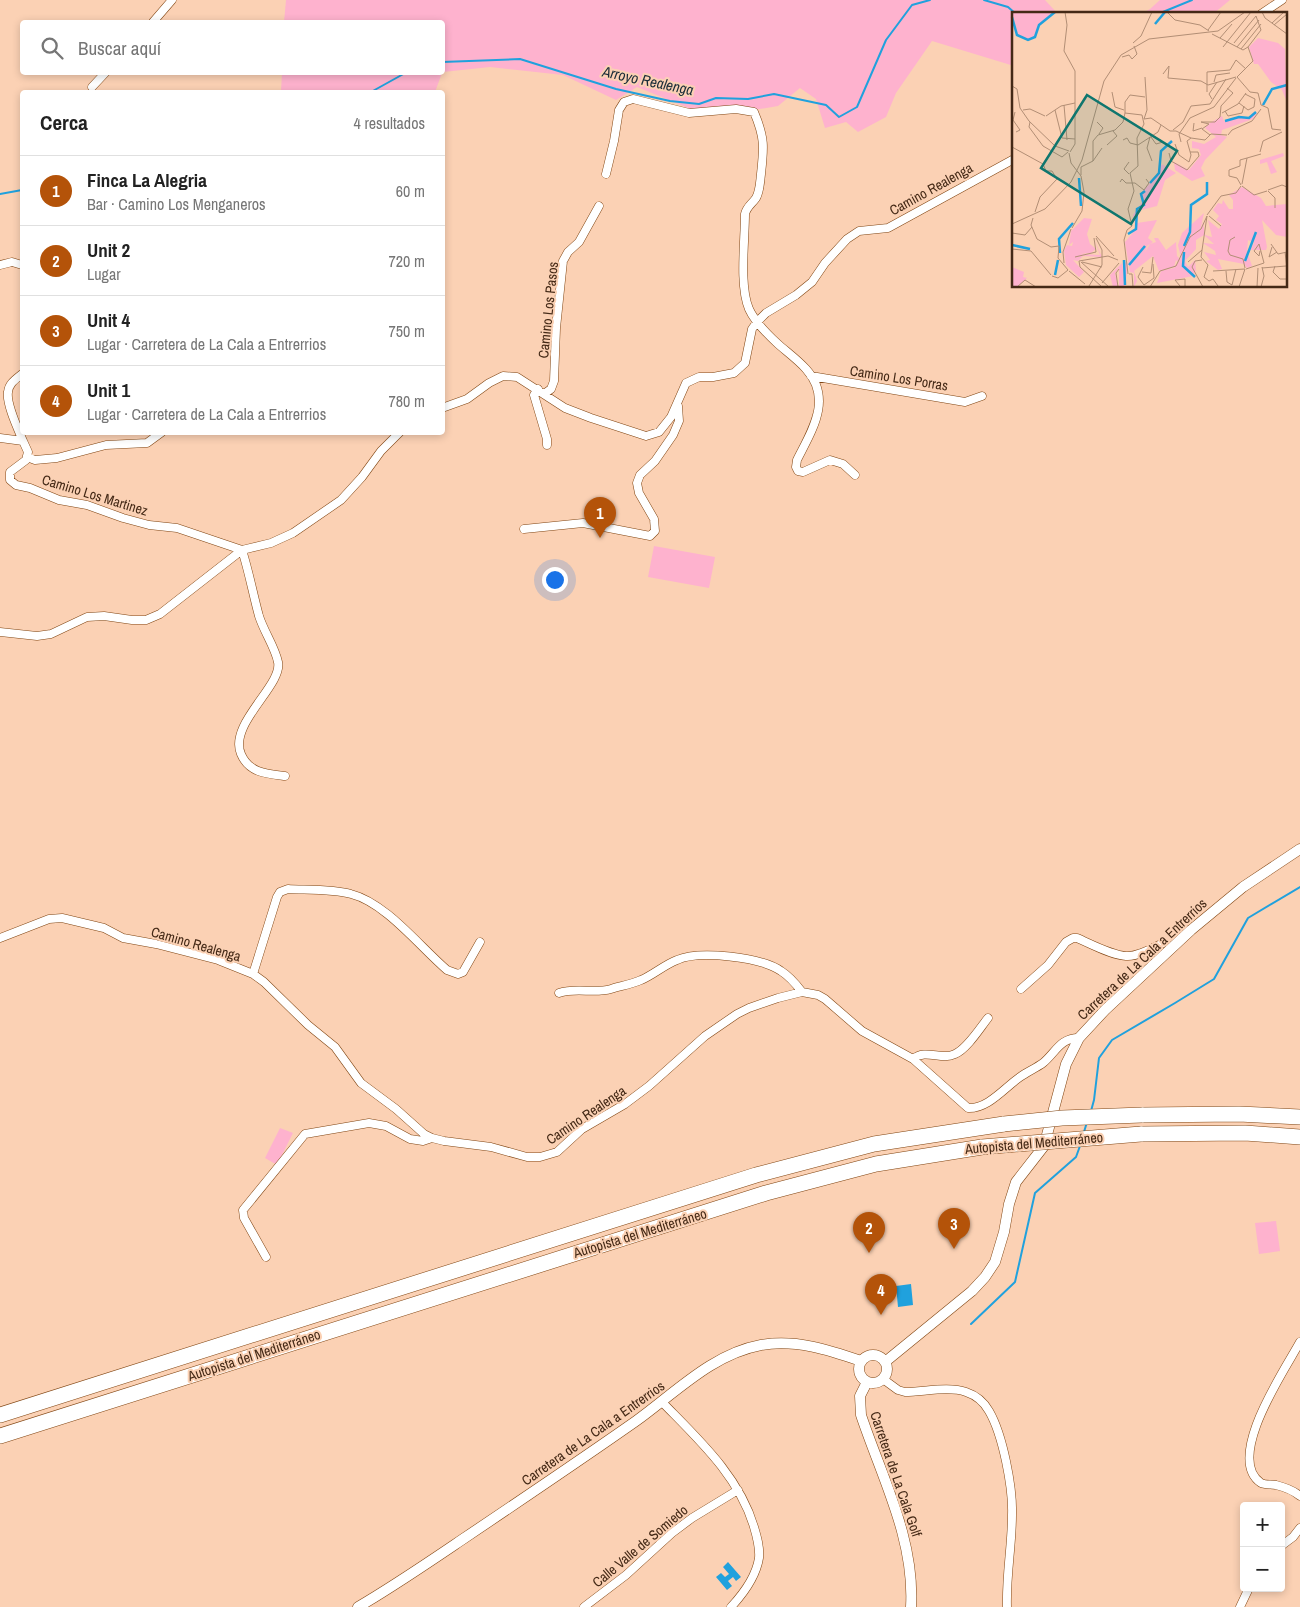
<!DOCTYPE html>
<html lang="es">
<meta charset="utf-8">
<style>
body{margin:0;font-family:"Archivo Narrow",sans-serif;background:#f6f6f6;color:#222}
.controls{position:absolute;right:15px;bottom:15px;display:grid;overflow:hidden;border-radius:5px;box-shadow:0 2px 8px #0003}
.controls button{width:45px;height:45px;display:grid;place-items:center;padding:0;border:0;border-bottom:1px solid #e0e0e0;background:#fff;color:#222;font:25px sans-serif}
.you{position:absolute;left:554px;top:579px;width:18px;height:18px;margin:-12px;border:4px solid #fff;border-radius:50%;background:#1a73e8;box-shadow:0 0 0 8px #1a73e833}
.badge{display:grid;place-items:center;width:32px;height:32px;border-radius:50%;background:#b45309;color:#fff;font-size:16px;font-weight:700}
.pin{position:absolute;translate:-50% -41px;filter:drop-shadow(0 1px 2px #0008)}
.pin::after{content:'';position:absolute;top:26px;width:18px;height:15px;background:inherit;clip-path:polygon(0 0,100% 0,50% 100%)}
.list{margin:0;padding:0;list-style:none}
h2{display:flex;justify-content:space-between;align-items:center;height:65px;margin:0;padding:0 20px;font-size:21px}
h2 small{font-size:16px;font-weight:400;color:#767676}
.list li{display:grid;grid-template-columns:32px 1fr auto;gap:15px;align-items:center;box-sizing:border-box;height:70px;padding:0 20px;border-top:1px solid #e0e0e0}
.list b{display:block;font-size:19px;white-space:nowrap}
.list p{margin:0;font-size:16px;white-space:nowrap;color:#767676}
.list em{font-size:16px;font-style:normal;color:#767676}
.icon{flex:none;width:28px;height:28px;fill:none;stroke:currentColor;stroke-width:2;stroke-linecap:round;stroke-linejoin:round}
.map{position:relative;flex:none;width:1300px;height:1607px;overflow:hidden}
.search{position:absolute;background:#fff;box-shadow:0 2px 8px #0003;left:20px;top:20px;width:425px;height:55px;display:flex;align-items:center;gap:12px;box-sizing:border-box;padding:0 18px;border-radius:5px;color:#767676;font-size:19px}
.panel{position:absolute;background:#fff;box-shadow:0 2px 8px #0003;left:20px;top:90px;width:425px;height:345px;border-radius:5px}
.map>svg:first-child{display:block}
</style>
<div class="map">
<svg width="1300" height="1607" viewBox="0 0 1300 1607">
<rect width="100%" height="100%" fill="#fbd1b4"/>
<path fill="#feb2ce" d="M286,0H1045L1058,14H1014V66L932,41L896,93L886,117L858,132L846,122L825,128L816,99L800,88L778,106L742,112H698L637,87L616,100L563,75L490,67L443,72L442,22H284Z
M1160,0H1230L1213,14H1141L1150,9Z
M282,73V72L442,73L435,92H283L281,91Z
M654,546L715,557L709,588L648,577Z
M280,1128L293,1133L277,1165L265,1158Z
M1276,1221L1280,1251L1259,1254L1255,1223Z"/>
<path fill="#20a1dd" d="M911,1284L913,1305L898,1307L896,1286Z
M728,1562L741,1577L736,1581L733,1577L728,1581L732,1586L727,1590L716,1577L721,1573L725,1577L729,1574L723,1567Z"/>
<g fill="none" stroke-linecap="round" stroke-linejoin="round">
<path stroke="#20a1dd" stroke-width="2" d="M984,0L1008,7L1016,14
M1158,14L1192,0
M442,62L520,59L616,89L670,101L699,104L716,98L748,99L774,94L826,105L839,117L857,107L886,40L912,5L930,0
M371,92L407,72
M0,194L22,190
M1091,1111L1094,1100L1099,1058L1112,1040L1175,1003L1214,979L1248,918L1300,887
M1084,1132L1087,1122
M971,1324L1015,1282L1035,1193L1076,1157L1080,1146"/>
<g stroke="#814512" stroke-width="9">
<path id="minor" d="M1261,14L1282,0
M153,22L172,0
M92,87L106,72
M606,174L614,141L619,110L624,102L633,99L689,113L736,109L754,112C765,138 764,147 761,174C760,182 760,191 756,198C752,204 747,206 745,214C745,241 739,285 749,309C755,322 767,334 778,344C787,352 798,360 806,369C833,399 812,430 797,460L796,467L798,471L803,472L830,460L843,464L855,475
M0,265L12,262L22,265
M22,374C16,379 9,383 8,392C6,404 18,429 23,441
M811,376L965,402L982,396
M538,389L534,395L547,439V445
M544,394L551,389L554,381L556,328L563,261L568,252L579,242L599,206
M442,408L467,399L489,383L503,376L517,377L565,408L591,418L646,436L659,432L671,417L686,383L699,377H713L734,373L745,363L752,329L757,322L766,313L796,295L812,282L825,263L847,239L859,231L888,228L1014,159
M0,438L23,441L28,452L26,460L10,472V480L16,485L30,488L59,500L87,505L123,518L149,525L177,528L242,550C249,572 253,594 259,616C264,632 275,647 278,662C283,685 228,724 241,754C249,773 267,774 285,776
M27,457L35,460L57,458L106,445L147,443L162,432
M524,529L583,523L650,536L655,531L654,519L639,493L637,483L640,475L655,461L673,435L679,421L678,406
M0,632L37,636L51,634L87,617L104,616L132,620H146L160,614L242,550L271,543L293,533L341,500L362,477L381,451L400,432
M0,938L49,919L62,918L104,928L123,938L156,944L218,960L253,974L264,982L308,1025L335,1047L361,1083L396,1109L424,1134L432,1138L444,1141L491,1147L527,1157H540L557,1152L582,1129L625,1104L649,1086L705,1036L737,1014L749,1008L778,998L802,992L818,995L825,999L862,1031L913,1059L968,1108C988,1109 1004,1088 1020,1077C1027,1072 1036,1068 1043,1063C1056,1052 1060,1038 1079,1038
M253,974L277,897L280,892L288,889C306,890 334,889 351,894C386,903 419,946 447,970L458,974L463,972L480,942
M1021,989L1048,965L1066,942L1073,938H1077C1091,944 1111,955 1126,956C1138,957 1153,948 1163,943
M559,993C576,987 594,994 611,989C621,986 632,984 641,980C653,975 664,965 677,960C699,950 761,957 781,971C789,976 796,984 802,992
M913,1059C926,1048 941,1061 955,1054C967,1049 980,1028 988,1018
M266,1257L244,1218L243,1210L305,1134L369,1123L386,1126L410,1139L423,1141L432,1138
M1300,1342C1286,1368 1224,1458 1261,1483C1265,1485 1271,1484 1276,1485C1284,1487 1294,1491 1300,1496
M883,1379L898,1390L905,1392C923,1392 949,1386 966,1392C975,1395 984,1402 989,1411C1003,1435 1013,1488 1012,1515C1012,1546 1006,1575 1007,1607
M662,1402C698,1439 739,1476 754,1527C757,1537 760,1547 759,1558C756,1577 744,1593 731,1607
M1281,1546L1293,1537L1300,1528
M584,1607L626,1575L672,1533L692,1518L738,1490
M1240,1607L1249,1588"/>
</g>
<g stroke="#814512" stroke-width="11">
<path id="tertiary" d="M859 1369a14 14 0 1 1 28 0a14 14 0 1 1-28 0Z
M885,1362L972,1291L985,1277L995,1262L1004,1232L1009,1204L1016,1182L1044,1146L1066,1064L1079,1038L1105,1010L1191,930L1243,887L1300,849
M867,1382L860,1396L861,1415C882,1478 915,1539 911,1607
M358,1607C394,1586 429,1562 463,1539C521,1500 579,1461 636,1421C675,1393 712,1354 761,1345C796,1339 829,1350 861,1361"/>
</g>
<g stroke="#814512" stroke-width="16">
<path id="motorway" d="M1142,1115L1239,1114L1300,1117
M1141,1134L1245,1133L1300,1137
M0,1415L756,1175L874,1144L1004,1124
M0,1436L766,1193L876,1164L982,1147"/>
</g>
<use href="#minor" stroke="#fff" stroke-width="8"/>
<use href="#tertiary" stroke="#fff" stroke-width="10"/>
<use href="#motorway" stroke="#fff" stroke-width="15"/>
<g stroke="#814512" stroke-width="16" stroke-linecap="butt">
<path id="motorway-bridge" d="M1004,1124L1062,1118L1142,1115
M982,1147L1141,1134"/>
</g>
<use href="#motorway-bridge" stroke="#fff" stroke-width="15"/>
</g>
<g text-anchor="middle" stroke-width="4" stroke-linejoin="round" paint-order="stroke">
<g font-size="14" fill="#442916" stroke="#fbd1b4">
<text transform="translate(931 189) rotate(-29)" y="5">Camino Realenga</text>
<text transform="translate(548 310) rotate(-84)" y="5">Camino Los Pasos</text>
<text transform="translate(899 378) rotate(9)" y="5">Camino Los Porras</text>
<text transform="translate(95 495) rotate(17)" y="5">Camino Los Martinez</text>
<text transform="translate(196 944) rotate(16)" y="5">Camino Realenga</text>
<text transform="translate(1142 959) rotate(-43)" y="5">Carretera de La Cala a Entrerrios</text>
<text transform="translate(586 1115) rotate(-34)" y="5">Camino Realenga</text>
<text transform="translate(1034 1143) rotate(-5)" y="5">Autopista del Mediterráneo</text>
<text transform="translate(640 1233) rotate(-17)" y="5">Autopista del Mediterráneo</text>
<text transform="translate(254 1355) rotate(-18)" y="5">Autopista del Mediterráneo</text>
<text transform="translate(593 1433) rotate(-35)" y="5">Carretera de La Cala a Entrerrios</text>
<text transform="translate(896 1474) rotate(71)" y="5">Carretera de La Cala Golf</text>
<text transform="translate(640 1546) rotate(-40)" y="5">Calle Valle de Somiedo</text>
</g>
<g font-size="15" font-style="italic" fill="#192c38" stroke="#fbd1b4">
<text transform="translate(648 81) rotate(12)" y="5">Arroyo Realenga</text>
</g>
</g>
<g transform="translate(1012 12)">
<rect width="275" height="275" fill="#fbd1b4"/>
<path d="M0,0L39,1L41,0L26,13L22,25L15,28L6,22ZM246,26L266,31L273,37L275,90L270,78L259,70L246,52H242L237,35ZM242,100L245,101L241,107L210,118L209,123L215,125L193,148L189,156L193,164L180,169L163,158L162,150L177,158L189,143L187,137L180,136V129L192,132L204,125L193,116L198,111L210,104L212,109L228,104L237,106ZM271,141L272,144L259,149L265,160L259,162L255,150L248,152V148ZM150,152L164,161L153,168L145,194L125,199V211L145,208L136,226L141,230L135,234L133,240L138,232L144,230L142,226H146L154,238L164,230L165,244L168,247L166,250L164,248L162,255L147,259L141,244L122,259L125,269L122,275V261L118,260L113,230L124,217L121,203L130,190L128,183L144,164ZM230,175L249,186L254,194L275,192V225L264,223L250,208L255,235L254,238H243L244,233L242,238H238L242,231L236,228L235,239L240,254L235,256L232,252L206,247L210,257L206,258L194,249L198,248L192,240L204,243L203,239L191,231L202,232L192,223L184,228V237L173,249L176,255L183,248L184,258L181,264L145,271L149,259L162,256L169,246L166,233L170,221L192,201L188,219L191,210L193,223L200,225L196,208L207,217L210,212L204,208L207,204L201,198L206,191L210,192L211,188L217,197H221V188L217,183ZM72,206L80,207L75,222L78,232L84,237L79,241L68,242L88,243L82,227L90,245L71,244L66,249L61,248L72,260L67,265L54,253L52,239L55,233L60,234L61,230L57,233L59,219ZM111,248L116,252L113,275H107V256L103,261L106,275H101L98,263L110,251V258ZM0,255L12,260L11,265L15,266L5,275H0Z" fill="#feb2ce"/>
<path fill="none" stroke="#20a1dd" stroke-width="2.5" d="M0,5L5,23L16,28L23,25L27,13L43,0M143,12L153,0M251,93L260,77L275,73M213,109L227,105L237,106L244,100M67,166L69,194M138,171L147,161L149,139L160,129M116,222L124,217L125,197L132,193L129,182L133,179M0,233L18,237M172,234L178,220L179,193L195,182V170M172,240L171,254L183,265M48,241L47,227L61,211M112,248L113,273M233,249L244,220M117,253L133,234M43,263L46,248"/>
<path fill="none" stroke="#b28e75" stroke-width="1" d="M53,0L55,13L52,39L63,59V132L58,140M155,0L163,8L188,13L197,19M250,0L253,6L275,22M260,11L272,0M262,13L275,2M196,18L209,0M200,22L231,38L236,35M208,26L220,12M121,31L129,24L140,0M222,31L244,4L249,18L236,35L241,49L225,65M211,35L239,0M225,35L247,8M229,37L249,12M110,45L117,43L120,47L125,42L122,34M151,62L157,54L156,66L189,69L196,73L224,65M225,65L238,80L246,81L249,93L256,96L260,117L269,118M202,70L204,63L218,61M0,74L5,77L8,96L17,109L43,134L57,139M100,80L103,95L112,98M195,80V60L218,58L224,48L234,57M200,87L197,82L205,70M227,91L236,98L242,95L243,87L233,82M52,93L55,128M11,98L18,97L33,104M43,98L50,126L63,127M213,99L216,104L230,101L232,94M3,100L1,108L8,118L4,120M113,101V90L118,83L133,85M210,101L226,92L234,81M34,104L49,94L63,91M132,107L139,106L158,119H164L179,126L193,128L199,122L215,123M132,107L135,98L133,65M18,110L17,115L31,134L50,145L56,140M85,110L91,116L87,122M182,111L181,119L190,116M161,118L171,110L179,94L198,92L214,67M198,123L190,117L197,112L189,110H203L208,105L209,94L221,81L215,76M216,123L220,118L240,109L249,97M138,125L135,136L140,149M139,125L144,132L151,130M111,128L115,126L118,131L126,133L146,120L149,113M169,130L167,122L178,106L202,95L224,66M163,132L167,143L177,150L179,143L175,129L179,126M95,133L105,124L101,119M0,135L31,152L34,159H40L45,167L28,185L23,200M248,140L251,129L270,120M57,141L59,151L69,164L72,180L70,199L60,216M157,141L159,149L175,158L187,144L186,140H178M81,149L90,136M117,162L112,157L117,150M69,163V155L81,149V129L86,123L103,118L111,110L113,101L130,103L132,112L125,126L126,154L118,161L122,179L116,197L120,214L115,218L112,228L116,262M108,170L110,167L114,171H123L132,178L137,171L134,167M230,172L235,146M229,173L225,166L217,164V158L228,154V148L249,142M230,174L242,183L255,179M256,178L270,173L275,175M256,179L263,186V196M195,203L209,184L224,181L229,174M195,204L189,245L196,253L192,265L197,269L201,267L206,274M197,204L209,214M21,206L19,213L25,227L39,235L47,234L46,246L56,258M0,212L33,197L59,170L70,148L92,69L109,43L137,27L206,19L233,0M0,221L13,223L20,215M84,224L102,244M223,225L218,228L216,239L218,243L231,247L233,256M259,232L266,242L275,240M260,235L257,245L265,240M0,237L19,239L39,263M273,240L275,256M63,245L84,240L82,226M190,248L183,249L180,255L191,275M69,250L97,275M70,250L90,255M176,250L190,238M52,251L51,240L59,217M263,254L261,260L268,267H275M131,255L126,265L132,273L142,266L141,252M250,256L274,254M234,257L252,251L247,232L242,239L247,244L248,239M57,259L73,272M201,259L233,257M214,259L215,270L220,273L224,257M130,260L139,261L141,245M117,262H120L121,275M40,264L46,266L56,258M90,271L107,251M77,274L90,253V238L84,226M168,274L163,268L173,267V275M5,275L13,268L24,275M90,275L68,255L67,249L96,244L106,248M106,275L104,261L107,257M138,275L148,259L164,254L178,225L189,217L195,204M227,275L233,257M245,275L246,256M249,275L252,264L250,255"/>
<path fill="#0f766e" fill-opacity="0.15" stroke="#0f766e" stroke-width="2.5" d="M75,83L165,139L119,212L29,156Z"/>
<rect width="275" height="275" fill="none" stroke="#442916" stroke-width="2.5"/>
</g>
</svg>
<div class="controls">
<button>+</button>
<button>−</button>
</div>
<div class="you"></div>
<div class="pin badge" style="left:600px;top:538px">1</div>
<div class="pin badge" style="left:869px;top:1253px">2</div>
<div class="pin badge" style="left:954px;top:1249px">3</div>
<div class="pin badge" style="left:881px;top:1315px">4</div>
<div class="search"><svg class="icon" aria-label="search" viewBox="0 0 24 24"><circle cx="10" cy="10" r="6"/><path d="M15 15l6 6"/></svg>Buscar aquí</div>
<section class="panel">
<h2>Cerca<small>4 resultados</small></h2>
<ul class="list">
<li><span class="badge">1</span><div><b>Finca La Alegria</b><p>Bar · Camino Los Menganeros</p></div><em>60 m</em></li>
<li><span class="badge">2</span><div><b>Unit 2</b><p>Lugar</p></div><em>720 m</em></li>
<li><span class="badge">3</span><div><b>Unit 4</b><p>Lugar · Carretera de La Cala a Entrerrios</p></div><em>750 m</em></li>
<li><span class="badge">4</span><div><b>Unit 1</b><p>Lugar · Carretera de La Cala a Entrerrios</p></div><em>780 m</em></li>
</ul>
</section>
</div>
